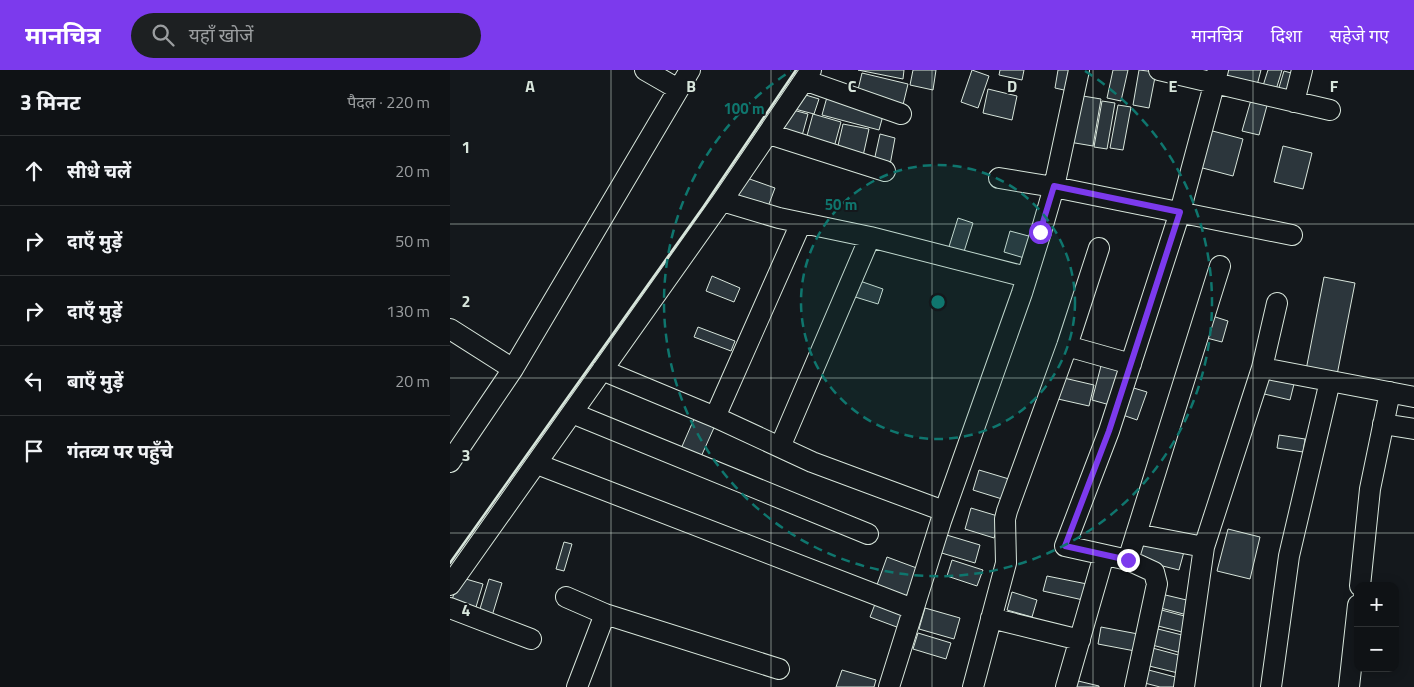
<!DOCTYPE html>
<html lang="hi">
<meta charset="utf-8">
<style>
body{margin:0;font-family:"Titillium Web","Noto Sans Devanagari",sans-serif;background:#1d2022;color:#f1f3f6}
.controls{position:absolute;right:15px;bottom:15px;display:grid;overflow:hidden;border-radius:10px;box-shadow:0 2px 12px #0003}
.controls button{width:45px;height:45px;display:grid;place-items:center;padding:0;border:0;border-bottom:1px solid #2f3234;background:#0f1215;color:#f1f3f6;font:25px sans-serif}
.stop{position:absolute;width:15px;height:15px;margin:-11px;border:4px solid #7c3aed;border-radius:50%;background:#fff}
.stop.end{background:#7c3aed;border-color:#fff;box-shadow:0 1px 5px #0008}
.list{margin:0;padding:0;list-style:none}
h2{display:flex;justify-content:space-between;align-items:center;height:65px;margin:0;padding:0 20px;font-size:21px}
h2 small{font-size:16px;font-weight:400;color:#9b9ea0}
.list li{display:grid;grid-template-columns:32px 1fr auto;gap:15px;align-items:center;box-sizing:border-box;height:70px;padding:0 20px;border-top:1px solid #2f3234}
.list b{display:block;font-size:19px;white-space:nowrap}
.list em{font-size:16px;font-style:normal;color:#9b9ea0}
.icon{flex:none;width:28px;height:28px;fill:none;stroke:currentColor;stroke-width:2;stroke-linecap:round;stroke-linejoin:round}
.map{position:relative;flex:none;width:964px;height:617px;overflow:hidden}
header{display:flex;align-items:center;gap:30px;box-sizing:border-box;height:70px;padding:0 25px;background:#7c3aed;color:#fff}
header strong{font-size:24px}
nav{display:flex;gap:28px;margin-inline-start:auto;font-size:18px}
.search{width:350px;height:45px;background:#1d2022;display:flex;align-items:center;gap:12px;box-sizing:border-box;padding:0 18px;border-radius:28px;color:#9b9ea0;font-size:19px}
main{display:flex}
aside{flex:1;background:#0f1215}
.map>svg:first-child{display:block}
</style>
<header>
<strong>मानचित्र</strong>
<div class="search"><svg class="icon" aria-label="search" viewBox="0 0 24 24"><circle cx="10" cy="10" r="6"/><path d="M15 15l6 6"/></svg>यहाँ खोजें</div>
<nav><a>मानचित्र</a><a>दिशा</a><a>सहेजे गए</a></nav>
</header>
<main>
<aside>
<h2>3 मिनट<small>पैदल · 220 m</small></h2>
<ul class="list">
<li><svg class="icon" aria-label="ahead" viewBox="0 0 24 24"><path d="M12 20V5M6 11l6-6 6 6"/></svg><div><b>सीधे चलें</b></div><em>20 m</em></li>
<li><svg class="icon" aria-label="right" viewBox="0 0 24 24"><path d="M7 20v-9h11M14 6l5 5-5 5"/></svg><div><b>दाएँ मुड़ें</b></div><em>50 m</em></li>
<li><svg class="icon" aria-label="right" viewBox="0 0 24 24"><path d="M7 20v-9h11M14 6l5 5-5 5"/></svg><div><b>दाएँ मुड़ें</b></div><em>130 m</em></li>
<li><svg class="icon" aria-label="left" viewBox="0 0 24 24"><path d="M17 20v-9H6M10 6l-5 5 5 5"/></svg><div><b>बाएँ मुड़ें</b></div><em>20 m</em></li>
<li><svg class="icon" aria-label="arrive" viewBox="0 0 24 24"><path d="M6 21V4h12l-3 4 3 4H6"/></svg><div><b>गंतव्य पर पहुँचे</b></div></li>
</ul>
</aside>
<div class="map">
<svg width="964" height="617" viewBox="0 0 964 617">
<rect width="100%" height="100%" fill="#14181c"/>
<path fill="#2c363c" stroke="#d8e6dc" d="M408,0H454L453,9Z
M463,0H486L483,20L460,15Z
M522,0L539,6L528,38L511,32Z
M550,0H574L572,10L549,5Z
M608,0H627L623,22L605,18Z
M663,0H678L671,31L657,28Z
M689,0L706,2L699,38L683,35Z
M778,0H811L806,19L775,11Z
M818,0H832L825,23L812,19Z
M834,1L848,5L840,28L827,24Z
M412,3L458,14L452,39L406,28Z
M538,19L567,26L562,50L533,43Z
M349,23L369,29L364,44L341,38Z
M803,23L819,28L809,65L792,61Z
M627,25L651,29L643,76L619,72Z
M377,27L434,42L429,60L372,45Z
M652,31L665,33L657,79L644,77Z
M668,35L681,37L673,80L660,78Z
M339,39L358,44L350,73L325,63Z
M363,44L391,52L383,81L355,73Z
M393,54L419,59L413,86L387,80Z
M755,59L793,69L783,106L745,96Z
M430,64L445,68L440,95L424,91Z
M833,76L862,83L853,119L824,112Z
M294,107L325,118L316,142L285,130Z
M508,148L523,153L512,188L497,183Z
M560,161L586,168L581,190L554,182Z
M262,206L290,218L284,232L256,221Z
M874,207L905,213L887,305L856,300Z
M407,210L433,219L428,234L402,226Z
M756,244L778,251L772,272L749,266Z
M248,257L285,271L281,281L244,267Z
M651,296L669,300L660,335L642,330Z
M815,304L845,310L840,330L810,323Z
M614,308L644,315L639,336L608,329Z
M677,316L697,322L687,350L667,343Z
M247,342L267,351L250,389L230,381Z
M829,365L855,369L853,382L827,378Z
M529,400L559,409L552,429L523,420Z
M521,438L551,447L544,468L515,459Z
M778,459L810,467L800,509L767,501Z
M490,463L530,475L525,493L485,481Z
M689,468L735,478L729,500L684,489Z
M114,472L122,474L114,501L106,499Z
M437,487L472,500L460,536L424,523Z
M502,490L533,500L527,516L497,506Z
M597,506L637,514L633,530L593,521Z
M9,507L33,514L26,537L2,530Z
M39,509L52,513L42,546L29,542Z
M562,522L587,530L582,547L557,540Z
M707,523L745,532L741,546L703,536Z
M427,529L459,541L452,559L420,547Z
M475,538L510,548L504,569L469,559Z
M704,538L742,548L740,564L700,554Z
M651,557L688,564L685,581L648,574Z
M700,557L740,567L735,584L695,573Z
M468,563L501,573L496,589L463,579Z
M695,576L736,587L732,604L691,594Z
M691,598L733,609L731,617H710L687,611Z
M392,600L426,610L424,617H386Z
M624,610L649,616V617H622Z"/>
<g fill="none" stroke-linecap="round" stroke-linejoin="round">
<g stroke="#d8e6dc" stroke-width="22">
<path id="minor" d="M195,0L228,19
M709,0L880,40
M354,10L451,44
M844,32L852,0
M319,64L435,101
M549,108L604,117L842,165
M272,131L329,148L420,167L576,207
M0,259L63,299
M617,276L681,294
M812,298L964,327
M152,300L265,347L362,392L494,441
M122,343L418,464
M265,347L351,153
M933,354L964,359
M330,377L420,167
M0,392L63,299L240,0
M87,394L463,539
M686,464L754,477
M678,490L770,196
M0,515L272,131L361,0
M910,516L920,419L940,322
M116,527L155,544L329,599
M0,538L81,569
M541,548L630,570
M127,617L155,544
M439,617L491,451L572,223L591,162L604,117L629,0
M523,617L556,493L555,449L557,441L617,276L649,178
M616,617L654,485
M685,617L707,514L704,502L678,490L615,476L659,361L730,142L768,0
M734,617L754,477L812,298L827,233
M821,617L839,486L880,311
M899,617L908,535"/>
</g>
<use href="#minor" stroke="#14181c" stroke-width="20"/>
<path stroke="#d8e6dc" stroke-width="2.5" d="M0,493L254,136L346,0"/>
</g>
<g fill="none" stroke-linecap="round" stroke-linejoin="round">
<path stroke="#7c3aed" stroke-width="6" d="M590,162L604,116L730,142L659,361L615,476L678,490"/>
</g>
<path fill="none" stroke="#d8e6dc" stroke-width="1" stroke-opacity="0.55" d="M161,0V617M321,0V617M482,0V617M643,0V617M803,0V617M0,154H964M0,308H964M0,463H964"/>
<circle cx="488" cy="232" r="137" fill="#0f766e" fill-opacity=".12"/>
<g fill="none" stroke="#0f766e" stroke-width="2.5" stroke-dasharray="9 6">
<circle cx="488" cy="232" r="137"/>
<path d="M635 1A274 274 0 1 1 341 1"/>
</g>
<g font-size="16" text-anchor="middle" font-weight="bold" fill="#d8e6dc" stroke="#14181c" stroke-width="4" stroke-linejoin="round" paint-order="stroke">
<text x="80" y="22">A</text>
<text x="241" y="22">B</text>
<text x="402" y="22">C</text>
<text x="562" y="22">D</text>
<text x="723" y="22">E</text>
<text x="884" y="22">F</text>
<text x="16" y="83">1</text>
<text x="16" y="237">2</text>
<text x="16" y="391">3</text>
<text x="16" y="546">4</text>
</g>
<circle cx="488" cy="232" r="8" fill="#0f766e" stroke="#14181c" stroke-width="2.5"/>
<g font-size="15" text-anchor="middle" font-weight="bold" fill="#0f766e" stroke="#14181c" stroke-width="4" stroke-linejoin="round" paint-order="stroke">
<text x="294" y="44">100 m</text>
<text x="391" y="140">50 m</text>
</g>
</svg>
<div class="controls">
<button>+</button>
<button>−</button>
</div>
<div class="stop" style="left:590px;top:162px"></div>
<div class="stop end" style="left:678px;top:490px"></div>
</div>
</main>
